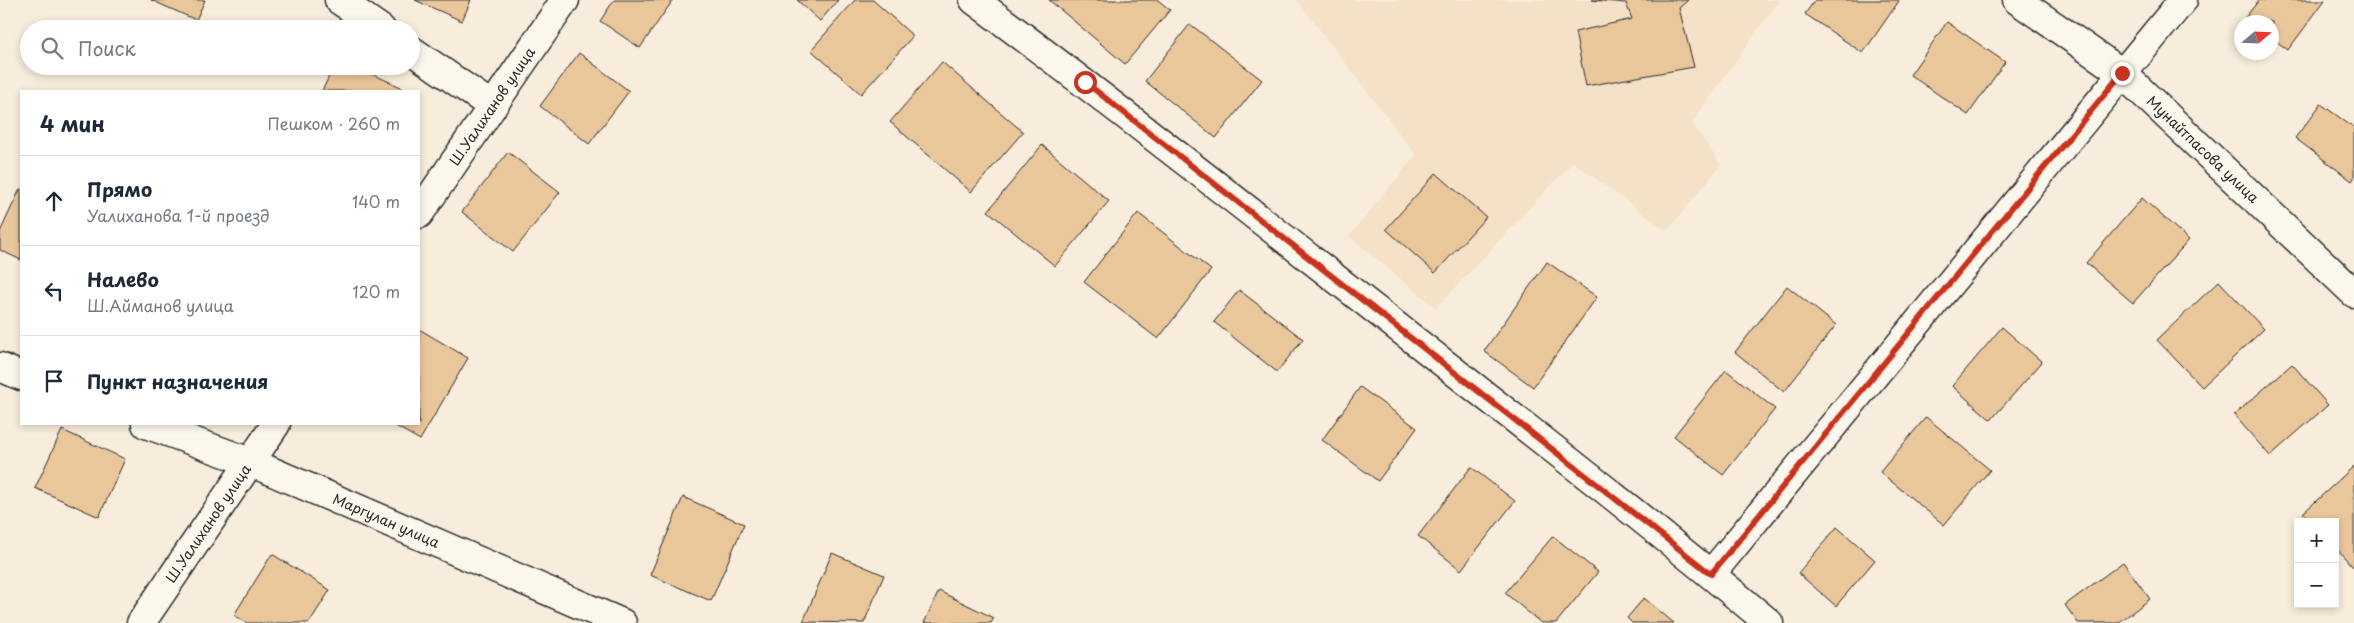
<!DOCTYPE html>
<html lang="ru">
<meta charset="utf-8">
<style>
body{margin:0;font-family:"Playpen Sans",sans-serif;background:#f6f6f7;color:#1f2937}
.controls{position:absolute;right:15px;bottom:15px;display:grid;overflow:hidden;border-radius:0px;box-shadow:0 2px 8px #0003}
.controls button{width:45px;height:45px;display:grid;place-items:center;padding:0;border:0;border-bottom:1px solid #e0e1e3;background:#fff;color:#1f2937;font:25px sans-serif}
.compass{position:absolute;left:2234px;top:15px;width:45px;height:45px;border-radius:50%;background:#fff;box-shadow:0 2px 8px #0003;rotate:71deg}
.stop{position:absolute;width:15px;height:15px;margin:-11px;border:4px solid #c8321e;border-radius:50%;background:#fff}
.stop.end{background:#c8321e;border-color:#fff;box-shadow:0 1px 5px #0008}
.list{margin:0;padding:0;list-style:none}
h2{display:flex;justify-content:space-between;align-items:center;height:65px;margin:0;padding:0 20px;font-size:21px}
h2 small{font-size:16px;font-weight:400;color:#747a83}
.list li{display:grid;grid-template-columns:32px 1fr auto;gap:15px;align-items:center;box-sizing:border-box;height:90px;padding:0 20px;border-top:1px solid #e0e1e3}
.list b{display:block;font-size:19px;white-space:nowrap}
.list p{margin:0;font-size:16px;white-space:nowrap;color:#747a83}
.list em{font-size:16px;font-style:normal;color:#747a83}
.icon{flex:none;width:28px;height:28px;fill:none;stroke:currentColor;stroke-width:2;stroke-linecap:round;stroke-linejoin:round}
.map{position:relative;flex:none;width:2354px;height:623px;overflow:hidden}
.search{position:absolute;background:#fff;box-shadow:0 2px 8px #0003;left:20px;top:20px;width:400px;height:55px;display:flex;align-items:center;gap:12px;box-sizing:border-box;padding:0 18px;border-radius:28px;color:#747a83;font-size:19px}
.panel{position:absolute;background:#fff;box-shadow:0 2px 8px #0003;left:20px;top:90px;width:400px;height:335px;border-radius:0px}
.map>svg:first-child{display:block}
</style>
<div class="map">
<svg width="2354" height="623" viewBox="0 0 2354 623">
<rect width="100%" height="100%" fill="#f8eddc"/>
<filter id="ink" filterUnits="userSpaceOnUse"><feTurbulence type="fractalNoise" baseFrequency=".02" numOctaves="2"/><feDisplacementMap in="SourceGraphic" scale="10" xChannelSelector="R" yChannelSelector="G"/><feConvolveMatrix kernelMatrix="1 2 1 2 8 2 1 2 1" color-interpolation-filters="sRGB"/></filter>
<g filter="url(#ink)">
<path fill="#f4e1c8" d="M1297,0H1779L1692,123L1721,165L1667,231L1573,162L1436,308L1349,236L1416,155Z"/>
<path fill="#eac69b" stroke="#2b2b2b" d="M151,0H205L196,20Z
M415,0H471L462,21Z
M614,0H673L640,48L600,21Z
M797,0H838L820,21Z
M855,0H873L913,36L861,94L811,50Z
M1049,0H1158L1170,10L1125,64Z
M1592,0H1688L1679,8L1694,67L1586,86L1575,32L1632,19L1626,3Z
M1815,0H1898L1899,1L1863,53L1805,14Z
M2259,0H2325L2288,50L2272,38V22H2251L2245,18Z
M1947,22L2005,62L1968,115L1910,75Z
M1190,24L1262,80L1216,138L1145,81Z
M579,53L629,91L589,144L540,106Z
M942,62L1023,132L971,192L890,122Z
M334,66H354L401,87L399,91H322Z
M2321,104L2354,128V178L2352,181L2295,138Z
M1042,145L1109,201L1055,266L988,211Z
M508,152L560,192L513,252L462,212Z
M1436,173L1486,217L1435,273L1386,229Z
M20,189H21V260L0,250V232Z
M2142,198L2189,240L2133,303L2086,263Z
M1138,213L1211,270L1158,339L1084,282Z
M1547,262L1597,297L1533,387L1484,351Z
M2219,281L2264,329L2202,387L2157,340Z
M1787,286L1836,325L1784,392L1735,352Z
M1239,290L1303,339L1277,372L1214,322Z
M2002,327L2042,362L1991,420L1952,386Z
M419,329L468,358L420,440L392,424H419Z
M2292,364L2328,405L2270,456L2234,415Z
M1726,370L1775,409L1723,475L1674,436Z
M1360,387L1417,428L1378,481L1322,440Z
M1926,417L1990,470L1944,525L1880,472Z
M62,430L125,459L99,517L35,488Z
M2354,466V566L2353,567L2335,547V522H2312L2303,513Z
M1471,467L1515,501L1461,570L1418,536Z
M683,497L744,524L711,601L650,575Z
M1837,527L1875,560L1836,606L1798,573Z
M1553,536L1598,572L1556,623H1541L1505,593Z
M832,553L884,575L864,623L803,622Z
M272,554L330,590L309,623H247L234,615Z
M2123,562L2150,599L2118,623H2078L2065,605Z
M939,591L994,618L991,623H924Z
M1644,598L1674,623H1632L1627,618Z"/>
<g fill="none" stroke-linecap="round" stroke-linejoin="round">
<g stroke="#2b2b2b" stroke-width="31">
<g id="minor">
<path d="M339,0L381,29"/>
<path d="M974,0C1118,107 1258,218 1400,329C1524,426 1649,522 1769,623"/>
<path id="s1" d="M2017,0L2122,73L2354,293"/>
<path d="M411,50L492,106"/>
<path id="s2" d="M419,214L565,0"/>
<path d="M0,367L21,376"/>
<path id="s3" d="M146,424L250,462L622,623"/>
<path d="M1711,574L2183,0"/>
<path id="s4" d="M141,623L276,424"/>
</g>
</g>
<use href="#minor" stroke="#fbf7ec" stroke-width="28"/>
</g>
</g>
<g fill="none" stroke-linecap="round" stroke-linejoin="round" filter="url(#ink)">
<path stroke="#c8321e" stroke-width="6" d="M1085,82L1711,574L2122,73"/>
</g>
<g text-anchor="middle" stroke-width="4" stroke-linejoin="round" paint-order="stroke">
<g font-size="14" fill="#2b2b2b" stroke="#fbf7ec">
<text dy="5" stroke="none"><textPath href="#s2" startOffset="130">Ш.Уалиханов улица</textPath></text>
<text dy="5" stroke="none"><textPath href="#s1" startOffset="239">Мунайтпасова улица</textPath></text>
<text dy="5" stroke="none"><textPath href="#s3" startOffset="259">Маргулан улица</textPath></text>
<text dy="5" stroke="none"><textPath href="#s4" startOffset="120">Ш.Уалиханов улица</textPath></text>
</g>
</g>
</svg>
<div class="controls">
<button>+</button>
<button>−</button>
</div>
<svg class="compass" viewBox="-18 -18 36 36"><path d="M0-13l5 13h-10z" fill="#e53935"/><path d="M0 13l5-13h-10z" fill="#747a83"/></svg>
<div class="stop" style="left:1085px;top:82px"></div>
<div class="stop end" style="left:2122px;top:73px"></div>
<div class="search"><svg class="icon" aria-label="search" viewBox="0 0 24 24"><circle cx="10" cy="10" r="6"/><path d="M15 15l6 6"/></svg>Поиск</div>
<section class="panel">
<h2>4 мин<small>Пешком · 260 m</small></h2>
<ul class="list">
<li><svg class="icon" aria-label="ahead" viewBox="0 0 24 24"><path d="M12 20V5M6 11l6-6 6 6"/></svg><div><b>Прямо</b><p>Уалиханова 1-й проезд</p></div><em>140 m</em></li>
<li><svg class="icon" aria-label="left" viewBox="0 0 24 24"><path d="M17 20v-9H6M10 6l-5 5 5 5"/></svg><div><b>Налево</b><p>Ш.Айманов улица</p></div><em>120 m</em></li>
<li><svg class="icon" aria-label="arrive" viewBox="0 0 24 24"><path d="M6 21V4h12l-3 4 3 4H6"/></svg><div><b>Пункт назначения</b></div></li>
</ul>
</section>
</div>
